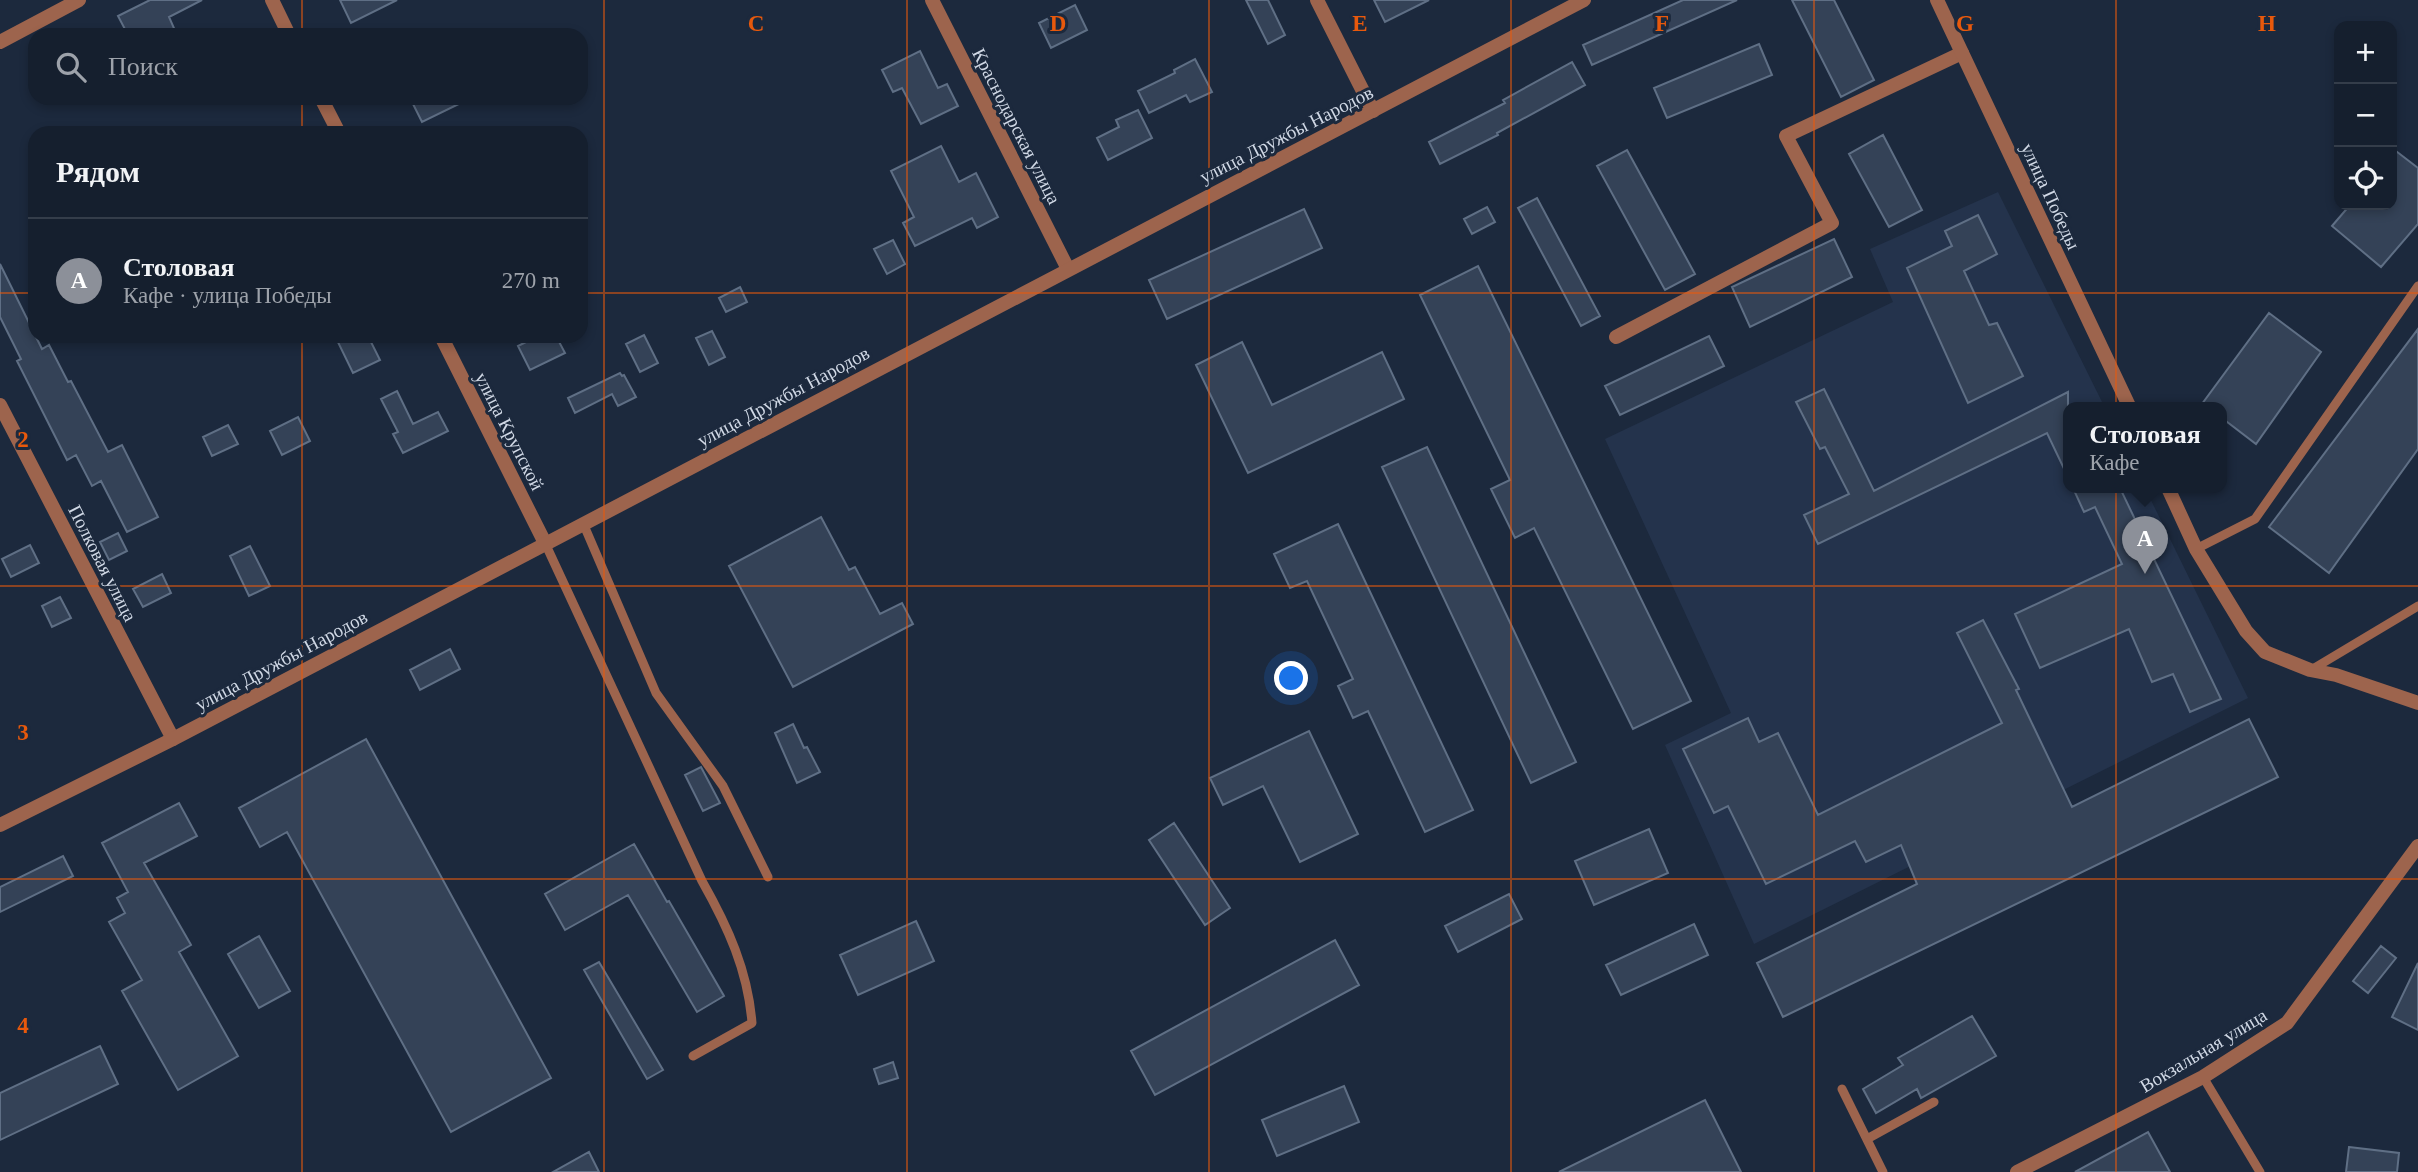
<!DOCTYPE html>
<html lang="ru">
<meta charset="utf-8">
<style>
body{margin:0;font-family:"Times New Roman",serif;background:#1e2736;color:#f1f3f6}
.controls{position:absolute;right:21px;top:21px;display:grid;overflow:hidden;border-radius:14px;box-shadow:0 4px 10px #0003}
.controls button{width:63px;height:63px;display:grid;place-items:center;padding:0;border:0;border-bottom:2px solid #343d4a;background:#151f2e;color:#f1f3f6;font:35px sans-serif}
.you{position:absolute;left:1292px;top:679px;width:24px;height:24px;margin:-18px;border:5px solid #fff;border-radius:50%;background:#1a73e8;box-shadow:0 0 0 10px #1a73e833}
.badge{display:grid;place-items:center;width:46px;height:46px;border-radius:50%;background:#8c9099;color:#fff;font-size:23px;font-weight:700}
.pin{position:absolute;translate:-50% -58px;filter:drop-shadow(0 2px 4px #0008)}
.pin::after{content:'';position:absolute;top:37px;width:24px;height:21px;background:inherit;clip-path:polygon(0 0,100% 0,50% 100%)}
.popup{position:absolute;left:2063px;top:402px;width:164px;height:91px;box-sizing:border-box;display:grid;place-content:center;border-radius:14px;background:#151f2e;filter:drop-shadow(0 2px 5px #0005);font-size:23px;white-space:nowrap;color:#9da2aa}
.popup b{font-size:26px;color:#f1f3f6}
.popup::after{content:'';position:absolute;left:50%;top:100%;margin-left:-14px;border:14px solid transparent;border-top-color:#151f2e}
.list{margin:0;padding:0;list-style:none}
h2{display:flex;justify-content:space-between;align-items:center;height:91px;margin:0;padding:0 28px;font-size:30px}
h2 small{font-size:23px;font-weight:400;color:#9da2aa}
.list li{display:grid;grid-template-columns:46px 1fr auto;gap:21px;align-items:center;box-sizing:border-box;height:126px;padding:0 28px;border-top:2px solid #343d4a}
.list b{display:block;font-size:26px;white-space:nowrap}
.list p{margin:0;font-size:23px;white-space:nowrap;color:#9da2aa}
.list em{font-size:23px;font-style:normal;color:#9da2aa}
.icon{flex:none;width:38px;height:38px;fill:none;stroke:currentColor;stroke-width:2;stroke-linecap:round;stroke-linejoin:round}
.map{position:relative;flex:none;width:2418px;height:1172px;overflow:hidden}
.search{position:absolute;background:#151f2e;box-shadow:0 4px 10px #0003;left:28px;top:28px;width:560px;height:77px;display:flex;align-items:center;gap:18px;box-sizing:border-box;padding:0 24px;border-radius:21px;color:#9da2aa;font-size:26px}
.panel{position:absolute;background:#151f2e;box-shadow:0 4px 10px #0003;left:28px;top:126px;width:560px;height:217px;border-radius:21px}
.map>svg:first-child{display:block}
</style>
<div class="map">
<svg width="2418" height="1172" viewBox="0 0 2418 1172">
<rect width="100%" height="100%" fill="#1c293d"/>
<path fill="#24334c" d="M1998,192L2105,408H2068V488H2145L2248,698L1754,944L1665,745L1731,713L1605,439L1893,302L1870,249Z"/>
<path fill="#344257" stroke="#5f6f85" stroke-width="2" d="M150,0H202L169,17L177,35H128L118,16Z
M340,0H397L351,23Z
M1246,0H1268L1285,35L1268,44Z
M1374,0H1429L1385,22Z
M1683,0H1737L1592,65L1583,45Z
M1792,0H1834L1874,80L1841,97Z
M1075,5L1087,30L1051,48L1039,23Z
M1759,44L1772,75L1667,118L1654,88Z
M920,51L938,88L947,84L958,106L921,124L902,88L893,92L882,70Z
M1195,59L1212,92L1190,102L1186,95L1149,113L1138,91L1175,73L1174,70Z
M1572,62L1585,85L1497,133L1498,135L1440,164L1429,142L1505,103L1503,100Z
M410,98H471L422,122Z
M1138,110L1152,138L1108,160L1097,138L1119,127L1116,120Z
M1883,135L1922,210L1889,227L1849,154Z
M941,146L959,182L976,173L998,217L977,228L972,218L915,246L903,223L914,217L891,171Z
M2392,148L2418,168V224L2381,267L2332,226L2350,205H2392Z
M1627,150L1695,274L1665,290L1597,166Z
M1537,198L1600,316L1581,326L1518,208Z
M1487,207L1495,222L1472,234L1464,219Z
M1304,209L1322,248L1167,319L1149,280Z
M1978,215L1997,254L1964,271L1989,325L1997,323L2023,376L1968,403L1907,268L1952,246L1945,231Z
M1834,239L1852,277L1750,327L1732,287Z
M893,240L905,264L887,274L874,249Z
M0,264L42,349L49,345L68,382L71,381L108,452L122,445L158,517L127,532L101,481L92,486L76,455L67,460L17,361L21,359L0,317Z
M1478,266L1691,701L1633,729L1534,528L1515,538L1491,489L1510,480L1420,295Z
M740,287L747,302L726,312L719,298Z
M2269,313L2321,352L2256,444L2222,418V408H2199Z
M2418,329V449L2329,573L2269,527Z
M712,331L725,357L709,365L696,338Z
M644,335L658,363L640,372L626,344Z
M335,336H368L380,360L353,373Z
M538,336H556L565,353L530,370L518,346Z
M1709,336L1724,366L1620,415L1605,386Z
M1242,342L1272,405L1382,352L1404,399L1248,473L1196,365Z
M620,373L622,376L624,375L636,397L618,406L612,394L575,413L568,398Z
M1824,389L1874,491L2068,392V477L2047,433L1818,544L1804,515L1849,494L1825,447L1820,449L1796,402Z
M397,391L413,424L438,412L448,431L403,453L393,434L398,432L381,399Z
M298,417L310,441L282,455L270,431Z
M228,425L238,444L212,456L203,437Z
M1427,447L1576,762L1531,783L1382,467Z
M2073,488H2120L2221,699L2190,712L2173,674L2152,682L2129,629L2040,668L2015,614L2122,564L2095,507L2084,512Z
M821,517L849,570L855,567L880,614L902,603L913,624L793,687L729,566Z
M1338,524L1473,810L1425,832L1368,711L1353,718L1338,686L1353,679L1307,581L1290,588L1274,554Z
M118,533L127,551L109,560L100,542Z
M30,545L39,563L11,577L2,559Z
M250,546L270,586L249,596L230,556Z
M162,574L171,593L143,607L133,589Z
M60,597L71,618L52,627L42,606Z
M1983,620L2019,689L2016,690L2072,807L2249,719L2278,777L1783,1017L1757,963L1917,884L1901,845L1866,862L1855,841L1766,884L1728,806L1714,813L1683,749L1748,718L1759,742L1778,733L1818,815L2002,723L1957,633Z
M450,649L460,669L420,690L410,670Z
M793,724L804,748L807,747L820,772L797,783L775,733Z
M1309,731L1358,834L1300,862L1263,786L1223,805L1210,778Z
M366,739L551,1078L451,1132L287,832L260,847L239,808Z
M701,767L720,803L703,811L685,775Z
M179,803L197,836L144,863L191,945L179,952L238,1056L178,1090L122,991L142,980L109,922L125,913L117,898L128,892L102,843Z
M1174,823L1230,908L1205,925L1149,840Z
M1649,829L1668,873L1594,905L1575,861Z
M634,844L667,902L669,901L724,996L697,1012L628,895L565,930L545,894Z
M63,856L73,876L0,912V887Z
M1509,894L1522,919L1458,952L1445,926Z
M916,921L934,961L858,995L840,955Z
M1694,924L1708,955L1621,995L1606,965Z
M259,936L290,991L259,1008L228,954Z
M1335,940L1359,985L1155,1095L1131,1051Z
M2381,946L2396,958L2368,993L2353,981Z
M599,962L663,1070L647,1079L584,970Z
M2418,963V1030L2392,1017Z
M1972,1016L1996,1056L1921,1098L1917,1089L1876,1113L1863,1089L1903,1065L1898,1058Z
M100,1046L118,1084L0,1140V1093Z
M893,1062L898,1078L879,1084L874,1069Z
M1344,1086L1359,1122L1277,1156L1262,1120Z
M1705,1100L1741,1172H1559Z
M2148,1132L2170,1172H2075Z
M2349,1147L2399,1153L2397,1172H2346Z
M589,1152L599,1172H553Z"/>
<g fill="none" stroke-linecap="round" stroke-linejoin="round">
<path stroke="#9d644d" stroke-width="9" d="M583,523L656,693L723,786L768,877
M545,543L702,881C728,927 748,971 752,1023L693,1056
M2196,549L2255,519L2418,286
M2311,670L2418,606
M2203,1077L2260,1172
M1842,1089L1883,1172
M1867,1139L1934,1102"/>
<path stroke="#9d644d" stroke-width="14" d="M272,0L289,35
M932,0L1068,269
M1317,0L1373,111
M0,42L79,0
M321,98L339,133
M441,336L545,543
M1616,337L1832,223L1786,136L1962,53
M0,405L173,739
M2017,1172L2203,1077L2287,1023L2418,846"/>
<path stroke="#9d644d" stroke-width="14" d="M1937,0L2130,408
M2168,488L2196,549L2246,631L2265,652L2310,670L2336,675L2418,703
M0,825L173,739L1584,0"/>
</g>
<path fill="none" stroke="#e8590c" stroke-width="2" stroke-opacity="0.55" d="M302,0V35M604,0V1172M907,0V1172M1209,0V1172M1511,0V1172M1814,0V1172M2116,0V1172M302,98V133M0,293H35M581,293H2418M302,336V1172M0,586H2418M0,879H2418"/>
<g text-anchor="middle" stroke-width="6" stroke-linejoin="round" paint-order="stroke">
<g font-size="19" fill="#d0d8e5" stroke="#1c293d">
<text transform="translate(1017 126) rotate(63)" y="7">Краснодарская улица</text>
<text transform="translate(1286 134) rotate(-27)" y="7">улица Дружбы Народов</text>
<text transform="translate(2051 196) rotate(65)" y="7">улица Победы</text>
<text transform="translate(783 396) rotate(-28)" y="7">улица Дружбы Народов</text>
<text transform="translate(510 431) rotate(63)" y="7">улица Крупской</text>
<text transform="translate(103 563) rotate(63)" y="7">Полковая улица</text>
<text transform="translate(281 660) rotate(-28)" y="7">улица Дружбы Народов</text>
<text transform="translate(2203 1050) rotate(-31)" y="7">Вокзальная улица</text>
</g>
</g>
<g font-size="23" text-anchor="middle" font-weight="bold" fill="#e8590c" stroke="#1c293d" stroke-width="6" stroke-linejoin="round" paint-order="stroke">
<text x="756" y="31">C</text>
<text x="1058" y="31">D</text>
<text x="1360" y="31">E</text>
<text x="1662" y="31">F</text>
<text x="1965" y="31">G</text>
<text x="2267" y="31">H</text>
<text x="23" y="447">2</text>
<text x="23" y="740">3</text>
<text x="23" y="1033">4</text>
</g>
</svg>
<div class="controls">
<button>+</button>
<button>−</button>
<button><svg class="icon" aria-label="locate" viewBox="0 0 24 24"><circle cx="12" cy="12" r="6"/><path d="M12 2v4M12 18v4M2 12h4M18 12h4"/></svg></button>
</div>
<div class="you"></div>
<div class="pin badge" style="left:2145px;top:574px">A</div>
<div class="popup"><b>Столовая</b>Кафе</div>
<div class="search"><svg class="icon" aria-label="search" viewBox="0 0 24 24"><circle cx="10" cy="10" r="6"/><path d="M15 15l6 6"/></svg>Поиск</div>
<section class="panel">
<h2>Рядом<small></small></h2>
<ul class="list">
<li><span class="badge">A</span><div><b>Столовая</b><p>Кафе · улица Победы</p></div><em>270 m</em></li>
</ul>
</section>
</div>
